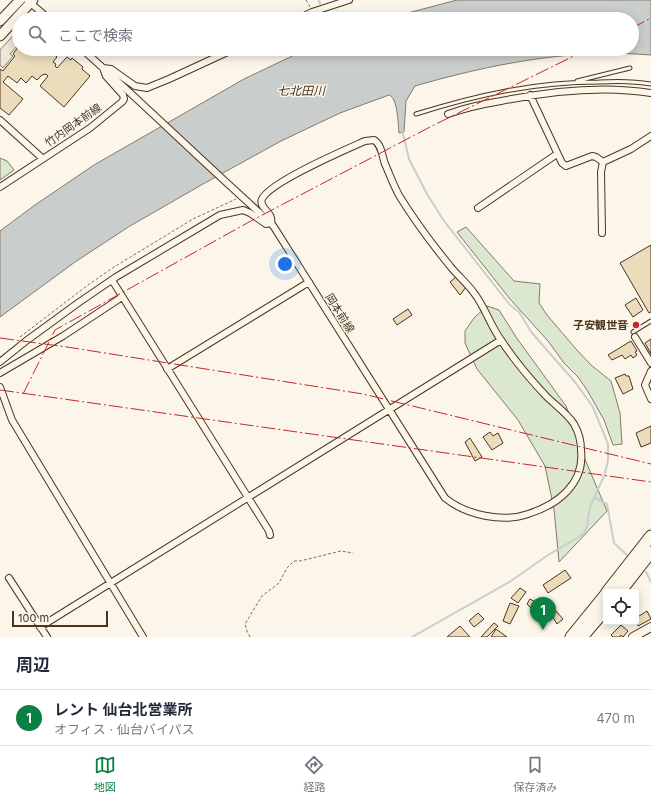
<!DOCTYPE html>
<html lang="ja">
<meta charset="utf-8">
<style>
body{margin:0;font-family:Inter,"Noto Sans JP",sans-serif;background:#f6f6f7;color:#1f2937}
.controls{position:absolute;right:12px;bottom:12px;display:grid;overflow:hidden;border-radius:4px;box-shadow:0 2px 10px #0003}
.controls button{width:36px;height:36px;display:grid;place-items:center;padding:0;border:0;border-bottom:1px solid #e0e1e3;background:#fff;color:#1f2937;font:20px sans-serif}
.scale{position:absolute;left:12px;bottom:10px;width:96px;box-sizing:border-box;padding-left:4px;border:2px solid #4a3520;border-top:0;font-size:11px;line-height:14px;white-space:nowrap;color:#4a3520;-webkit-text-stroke:3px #fbf6e9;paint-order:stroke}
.you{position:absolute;left:285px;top:264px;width:14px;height:14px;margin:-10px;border:3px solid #fff;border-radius:50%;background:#1a73e8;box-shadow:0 0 0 6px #1a73e833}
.badge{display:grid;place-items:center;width:26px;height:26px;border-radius:50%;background:#0b8043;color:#fff;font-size:13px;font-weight:700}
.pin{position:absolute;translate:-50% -33px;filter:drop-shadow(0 1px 2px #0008)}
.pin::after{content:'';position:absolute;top:21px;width:14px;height:12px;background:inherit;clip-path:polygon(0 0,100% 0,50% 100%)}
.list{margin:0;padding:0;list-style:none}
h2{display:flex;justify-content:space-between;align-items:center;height:52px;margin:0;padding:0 16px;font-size:17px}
h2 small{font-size:13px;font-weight:400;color:#747a83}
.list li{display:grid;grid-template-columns:26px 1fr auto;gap:12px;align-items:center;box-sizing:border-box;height:56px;padding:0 16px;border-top:1px solid #e0e1e3}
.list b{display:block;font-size:15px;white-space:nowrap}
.list p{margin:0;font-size:13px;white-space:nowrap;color:#747a83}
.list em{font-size:13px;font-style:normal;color:#747a83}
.icon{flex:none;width:22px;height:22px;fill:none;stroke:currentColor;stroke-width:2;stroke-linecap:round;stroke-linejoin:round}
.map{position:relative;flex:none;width:651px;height:637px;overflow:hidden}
.search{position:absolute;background:#fff;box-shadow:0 2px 10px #0003;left:12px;right:12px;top:12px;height:44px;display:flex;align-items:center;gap:10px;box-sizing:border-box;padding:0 14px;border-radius:22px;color:#747a83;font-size:15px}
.sheet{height:108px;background:#fff}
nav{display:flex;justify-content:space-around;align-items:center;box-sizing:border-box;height:56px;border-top:1px solid #e0e1e3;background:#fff;font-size:11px;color:#747a83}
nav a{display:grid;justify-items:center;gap:2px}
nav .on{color:#0b8043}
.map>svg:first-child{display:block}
</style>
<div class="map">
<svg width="651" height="637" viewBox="0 0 651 637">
<rect width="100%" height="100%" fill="#fbf6e9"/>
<path fill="#dce7d0" stroke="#887966" d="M0,158L7,161L14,170L0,180Z
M466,227L514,281L540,284L539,303L547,315L576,349L591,365L611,381L620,413L622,444L613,445L604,420L587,390L578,377L564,363L548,341L510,299L457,232Z
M487,306L499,310L516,337L566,406L579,439L581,450L607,511L559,562L554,509L545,466L518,420L477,369L465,343V331L474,318Z"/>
<path fill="#ede7d9" stroke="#887966" d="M19,29V44L10,54L13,56L3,68L0,65V50Z"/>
<path fill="#c9cecd" stroke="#887966" d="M457,0H651V55C636,54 620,53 605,53C540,55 477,68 415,86L406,101L404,132L399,133C398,124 398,98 389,95L340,113L281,141L203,184L130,226L75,262L0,317V231L35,205L94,165L244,79L307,49H632V19H385Z"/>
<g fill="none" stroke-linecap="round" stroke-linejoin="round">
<path stroke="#c9cecd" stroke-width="2" d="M319,0L320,4
M402,130L409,159L427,194L444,221L510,305L519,312L532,333L575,382L593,407L608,444V461L604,476L590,507L587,527L583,534L574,540L548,555L511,581L412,637
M595,498L607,504L614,543L627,555
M646,572L651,582"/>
</g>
<path fill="#ecdcbc" stroke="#4a3520" d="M19,46V49H48L57,57L53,62L56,64L55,66L57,68L67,57L71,60L72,58L83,67L82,69L90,76L64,107L40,86L48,76L46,74L42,75L37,80L32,76L26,83L21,78L17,83L8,76L3,82L23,99L9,115L0,108V69L3,71L15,56L13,54Z
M651,245V312L649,313L620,263Z
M456,277L466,287L460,295L450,282Z
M636,298L643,310L633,317L625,305Z
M408,309L412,315L397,325L393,319Z
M651,339V354L645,343Z
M631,341L637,351L635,352L637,355L633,358L631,355L625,359L622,355L612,360L608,355Z
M625,374L626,376H629L633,389L623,394L615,378Z
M651,426V443L641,447L636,433Z
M490,432L493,436L498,433L503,443L492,450L483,437Z
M470,438L482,457L475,461L465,442Z
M565,570L571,578L548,593L543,585Z
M520,588L526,592L518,603L511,598Z
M530,599L537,603L532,609L527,604Z
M510,603L519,606L510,624L503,621Z
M556,611L563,619L557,624L551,614Z
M647,611L651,619L638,626L636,622V618Z
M478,613L484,619L474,627L469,621Z
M494,623L498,626L487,637H481Z
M621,625L628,631L623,637L621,635L620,637H613L611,635Z
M460,626L470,637H447Z
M496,629L507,637H491Z"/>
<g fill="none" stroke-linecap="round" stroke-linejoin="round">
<g stroke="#4a3520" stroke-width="5">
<path id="lane" d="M577,81L630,68
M416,114C477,95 534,82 599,82C616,81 634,81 651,84
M633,332L651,321"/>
</g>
<g stroke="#4a3520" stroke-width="8">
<path id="street" d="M27,0L49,19
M298,19L312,12L349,0
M530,95L562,163L566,166L592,156L596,157L603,162
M448,114C465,108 483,104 501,101C550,91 602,85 651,93
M0,120L42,158
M0,187L90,128L122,102L124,99L123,95L106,76L103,68L111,69L135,86L147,88L169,79L234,49
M478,208L557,154
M602,233L601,172L603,162L631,149L651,136
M112,280L269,531L270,535
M635,337L651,363
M0,362L26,341L78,303L116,277L220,215L243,210L250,213L266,224L271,223C274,212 258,208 262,199C270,182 345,150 365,141L374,140C382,145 382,156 385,164C390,175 394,187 400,197C415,221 432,244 450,266C457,275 467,283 474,293C485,307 490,325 501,340C514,360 530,379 546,396C555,405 567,413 574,424C578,431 581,442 581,450C585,484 557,505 528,514C503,523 466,515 445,498L274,227L271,223C207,166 146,106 82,49
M167,369L309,282
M651,371L645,385L651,399
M0,373L63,336L122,297
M0,387L12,420L143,637
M9,578L47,637
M40,627L501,340"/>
</g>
<g stroke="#4a3520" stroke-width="10">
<path id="secondary" d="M633,637L651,627"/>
</g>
<g stroke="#4a3520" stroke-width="11">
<path id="primary" d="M0,21L20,0
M0,36L33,0"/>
</g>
<g stroke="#4a3520" stroke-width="13">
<path id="highway" d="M607,592L651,536
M620,592L651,552
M571,637L606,594
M582,637L606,609"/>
</g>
<path stroke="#7f6f5c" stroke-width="1" stroke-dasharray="3 2" stroke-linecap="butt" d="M306,0L310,7
M624,320L629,328
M20,337L88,285L114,267L193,219L236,199
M250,637L247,631L245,624L248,619L262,596L279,583L287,568L294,561H300L341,551L353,553"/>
<use href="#lane" stroke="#fbf6e9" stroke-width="3"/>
<use href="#street" stroke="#fbf6e9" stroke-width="6"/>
<use href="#secondary" stroke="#fbf6e9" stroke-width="8"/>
<use href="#primary" stroke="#fbf6e9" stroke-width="9"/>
<use href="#highway" stroke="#fbf6e9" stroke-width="11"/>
<path stroke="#c62828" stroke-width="1" stroke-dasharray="14 3 2 3" stroke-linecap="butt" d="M632,28L651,18
M0,338L67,347L363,394L651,464
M0,390L651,482
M23,394L55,330L249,222L432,126L588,49"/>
</g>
<circle fill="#c62828" stroke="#fbf6e9" stroke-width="1.5" cx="636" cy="325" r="4"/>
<g text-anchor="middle" stroke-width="3" stroke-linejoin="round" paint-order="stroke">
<g font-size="11" fill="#4a3520" stroke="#fbf6e9">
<text transform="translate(73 125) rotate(-35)" y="4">竹内岡本前線</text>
<text transform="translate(340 313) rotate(58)" y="4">岡本前線</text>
</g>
<g font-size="11" font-weight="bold" fill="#4a3520" stroke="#fbf6e9" text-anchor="end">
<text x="628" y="329">子安観世音</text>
</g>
<g font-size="12" font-style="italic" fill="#4a3520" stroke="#fbf6e9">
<text x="301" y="95">七北田川</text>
</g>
</g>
</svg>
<div class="controls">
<button><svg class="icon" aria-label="locate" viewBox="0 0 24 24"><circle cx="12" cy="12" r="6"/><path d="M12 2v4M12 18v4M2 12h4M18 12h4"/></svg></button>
</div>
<div class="scale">100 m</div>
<div class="you"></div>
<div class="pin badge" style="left:543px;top:630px">1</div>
<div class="search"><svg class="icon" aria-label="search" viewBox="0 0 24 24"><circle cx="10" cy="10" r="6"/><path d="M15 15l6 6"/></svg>ここで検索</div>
</div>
<section class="sheet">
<h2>周辺<small></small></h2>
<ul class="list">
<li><span class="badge">1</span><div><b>レント 仙台北営業所</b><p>オフィス · 仙台バイパス</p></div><em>470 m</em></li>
</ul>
</section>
<nav>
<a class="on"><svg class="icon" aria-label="map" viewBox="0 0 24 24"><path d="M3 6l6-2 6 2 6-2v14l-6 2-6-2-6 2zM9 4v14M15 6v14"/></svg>地図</a>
<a><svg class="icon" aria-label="directions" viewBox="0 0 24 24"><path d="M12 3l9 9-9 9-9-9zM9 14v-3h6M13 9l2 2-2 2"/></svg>経路</a>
<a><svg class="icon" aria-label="saved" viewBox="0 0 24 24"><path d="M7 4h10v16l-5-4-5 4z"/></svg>保存済み</a>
</nav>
